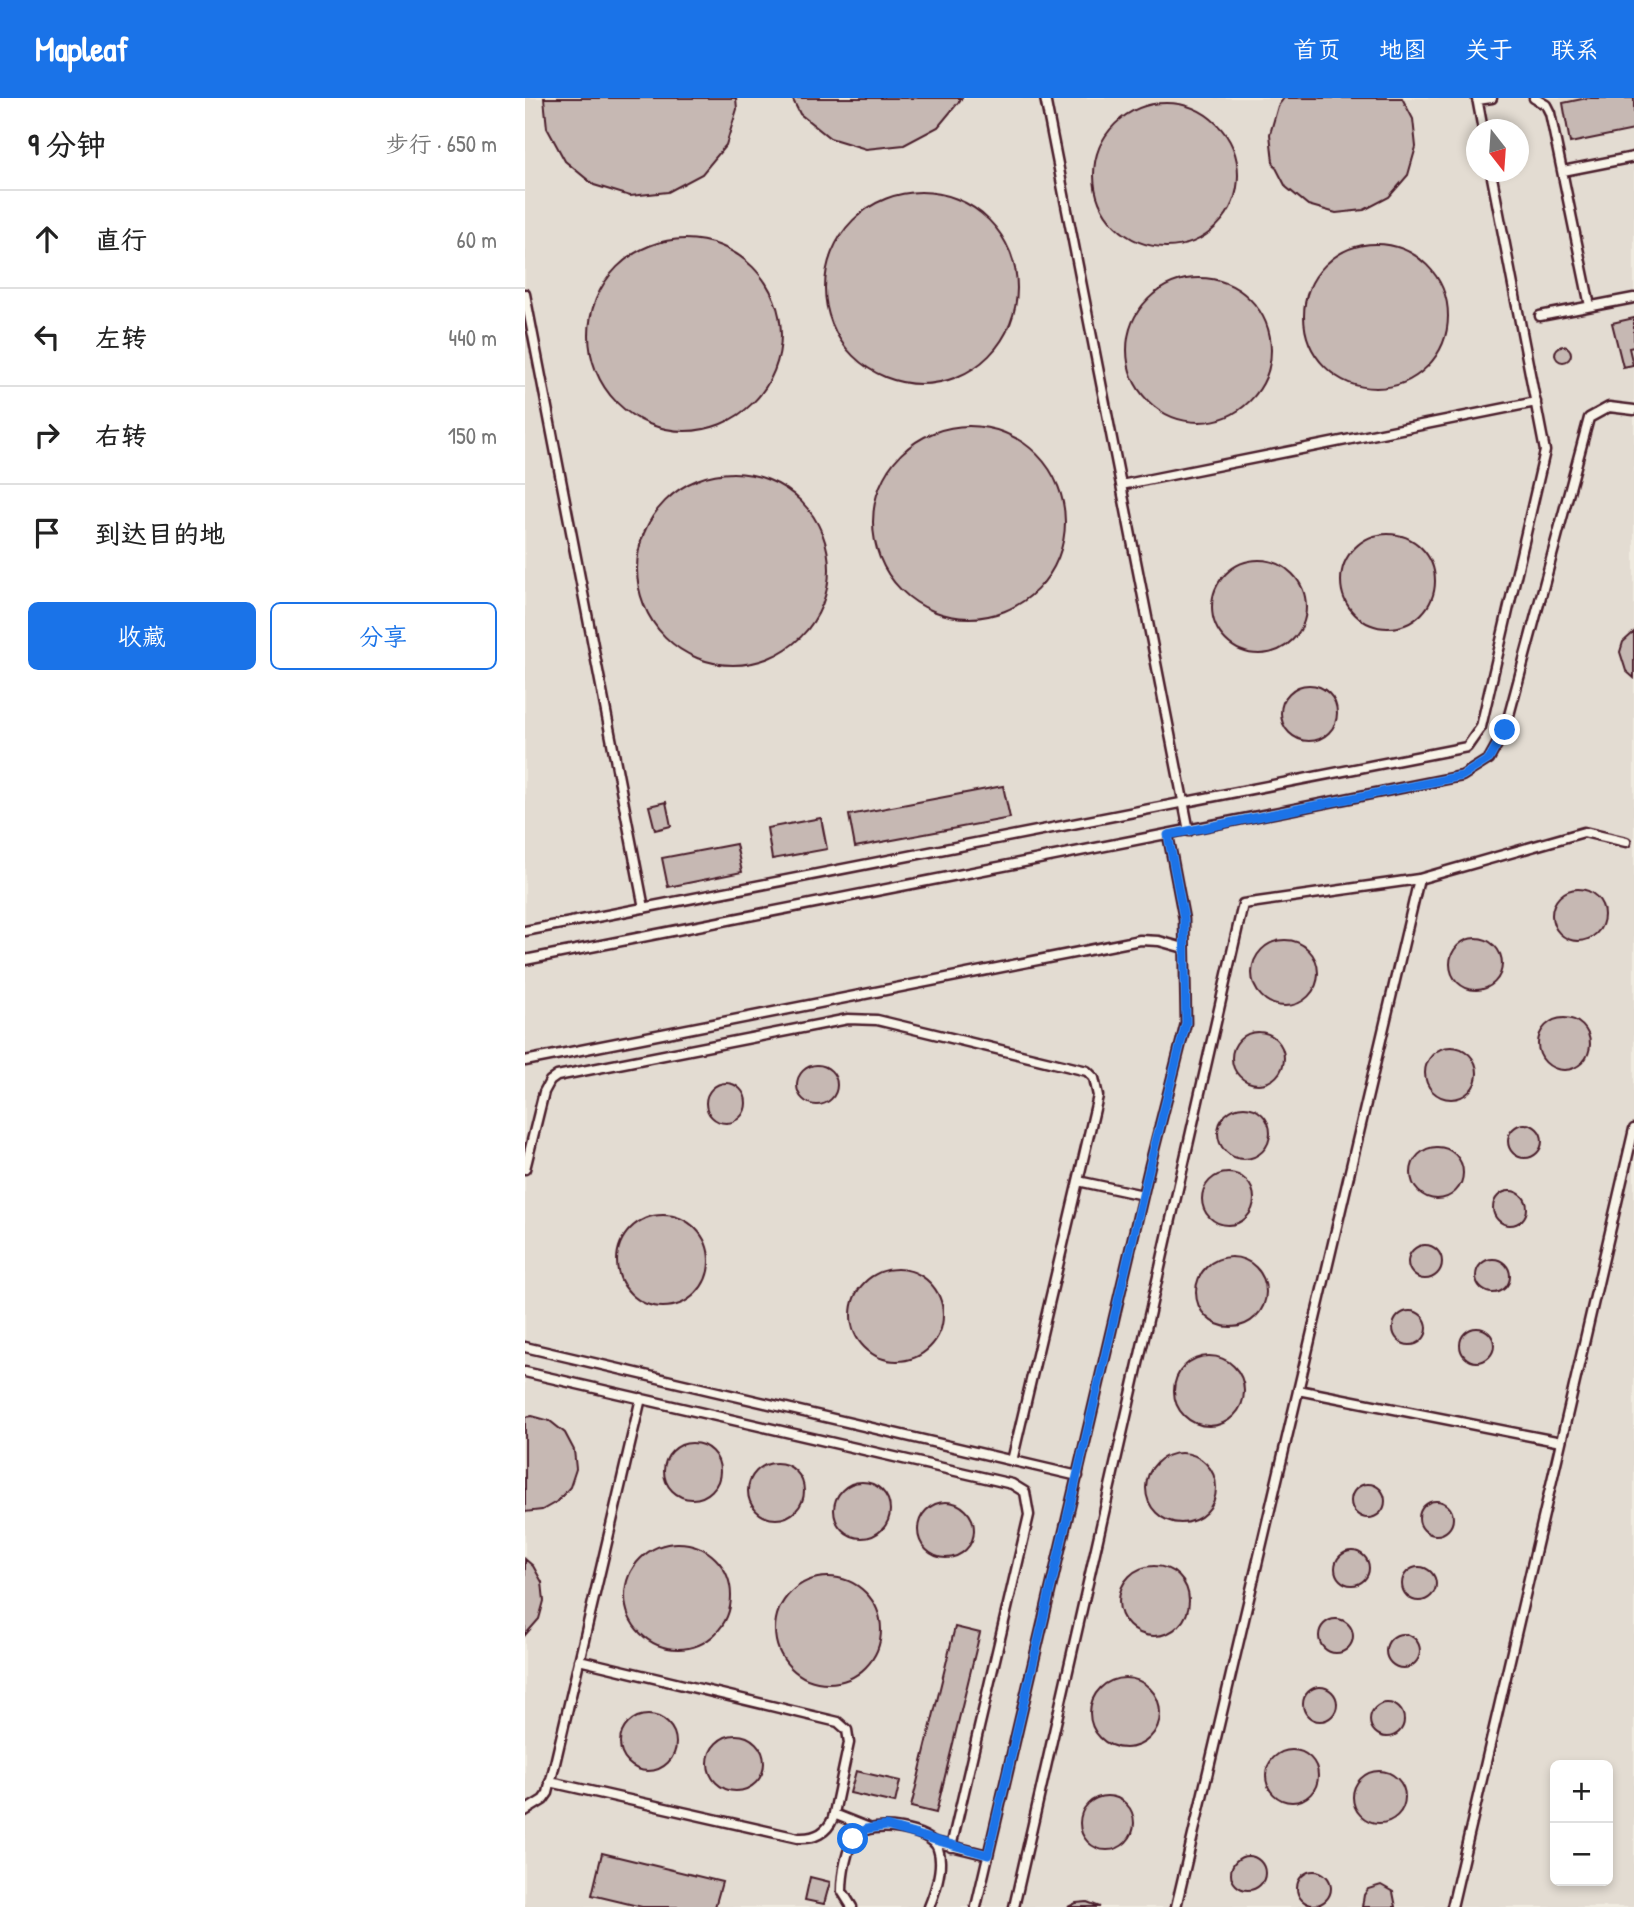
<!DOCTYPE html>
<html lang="zh">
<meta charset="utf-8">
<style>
body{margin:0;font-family:"Patrick Hand","LXGW WenKai TC",sans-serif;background:#f6f6f6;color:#222}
.controls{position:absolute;right:21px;bottom:21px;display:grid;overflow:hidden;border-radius:10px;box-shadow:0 4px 10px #0003}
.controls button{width:63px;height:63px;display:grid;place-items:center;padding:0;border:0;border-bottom:2px solid #e0e0e0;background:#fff;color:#222;font:35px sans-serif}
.compass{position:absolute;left:941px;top:21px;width:63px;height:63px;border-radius:50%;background:#fff;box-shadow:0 4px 10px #0003;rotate:163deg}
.stop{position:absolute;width:21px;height:21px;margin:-16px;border:5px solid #1a73e8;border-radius:50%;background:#fff}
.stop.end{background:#1a73e8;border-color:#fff;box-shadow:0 2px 7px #0008}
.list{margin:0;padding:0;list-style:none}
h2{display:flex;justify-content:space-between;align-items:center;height:91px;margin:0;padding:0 28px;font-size:30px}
h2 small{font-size:23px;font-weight:400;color:#767676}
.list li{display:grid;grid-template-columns:46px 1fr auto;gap:21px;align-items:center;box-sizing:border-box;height:98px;padding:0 28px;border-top:2px solid #e0e0e0}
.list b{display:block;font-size:26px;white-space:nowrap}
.list em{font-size:23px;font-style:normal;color:#767676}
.actions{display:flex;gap:14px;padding:21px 28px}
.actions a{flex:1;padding:16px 0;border:2px solid #1a73e8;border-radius:10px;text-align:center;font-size:24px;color:#1a73e8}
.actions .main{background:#1a73e8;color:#fff}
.icon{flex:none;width:38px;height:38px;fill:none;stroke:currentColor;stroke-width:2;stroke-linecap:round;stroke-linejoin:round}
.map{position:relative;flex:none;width:1109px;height:1809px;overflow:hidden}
header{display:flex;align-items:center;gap:42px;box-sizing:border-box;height:98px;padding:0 35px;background:#1a73e8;color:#fff}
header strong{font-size:33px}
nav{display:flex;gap:38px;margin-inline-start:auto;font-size:24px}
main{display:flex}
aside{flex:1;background:#fff}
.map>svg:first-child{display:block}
</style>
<header>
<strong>Mapleaf</strong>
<nav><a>首页</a><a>地图</a><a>关于</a><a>联系</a></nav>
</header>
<main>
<aside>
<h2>9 分钟<small>步行 · 650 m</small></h2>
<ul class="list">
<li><svg class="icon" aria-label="ahead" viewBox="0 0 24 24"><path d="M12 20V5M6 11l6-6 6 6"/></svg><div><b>直行</b></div><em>60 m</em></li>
<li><svg class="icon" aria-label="left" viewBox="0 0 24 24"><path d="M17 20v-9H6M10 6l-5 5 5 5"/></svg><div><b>左转</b></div><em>440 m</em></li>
<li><svg class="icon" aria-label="right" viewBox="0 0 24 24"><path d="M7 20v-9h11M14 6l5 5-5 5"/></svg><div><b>右转</b></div><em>150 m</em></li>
<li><svg class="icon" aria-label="arrive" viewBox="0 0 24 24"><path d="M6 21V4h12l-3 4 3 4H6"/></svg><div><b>到达目的地</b></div></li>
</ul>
<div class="actions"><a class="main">收藏</a><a>分享</a></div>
</aside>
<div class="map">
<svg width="1109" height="1809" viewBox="0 0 1109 1809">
<rect width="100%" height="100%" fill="#f0ebe0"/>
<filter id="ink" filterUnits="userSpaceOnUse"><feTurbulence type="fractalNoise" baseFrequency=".0143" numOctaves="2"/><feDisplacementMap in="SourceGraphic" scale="14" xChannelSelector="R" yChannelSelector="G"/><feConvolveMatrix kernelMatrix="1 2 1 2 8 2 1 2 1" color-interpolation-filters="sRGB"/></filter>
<g filter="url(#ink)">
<path fill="#e3dcd2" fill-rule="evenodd" d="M0,0H1109V1809H0ZM951,32H993V74H951ZM1030,1667H1083V1783H1030Z"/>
<path fill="#c6b8b3" stroke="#4a1f2b" stroke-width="2" d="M19,0H211L212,11L201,47L177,76L143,94L105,98L69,87L40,63L22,30Z
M267,0H437L413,29L379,47L341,51L305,40L275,16Z
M759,0H877L888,21L891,49L883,77L864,99L839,112L811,115L783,107L761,89L748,64L745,36L753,8Z
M1062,0H1109V32L1045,45L1038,5Z
M569 77a72 72 0 1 1 144 0a72 72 0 1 1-144 0Z
M300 190a96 96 0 1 1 192 0a96 96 0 1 1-192 0Z
M64 237a96 96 0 1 1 192 0a96 96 0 1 1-192 0Z
M779 218a72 72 0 1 1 144 0a72 72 0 1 1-144 0Z
M602 252a72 72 0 1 1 144 0a72 72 0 1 1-144 0Z
M1109,220V249L1104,250L1108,267L1098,269L1087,225Z
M1030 256a8 8 0 1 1 16 0a8 8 0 1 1-16 0Z
M348 424a96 96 0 1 1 192 0a96 96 0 1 1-192 0Z
M112 471a96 96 0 1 1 192 0a96 96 0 1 1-192 0Z
M816 483a47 47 0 1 1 94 0a47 47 0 1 1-94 0Z
M687 509a47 47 0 1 1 94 0a47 47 0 1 1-94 0Z
M1109,534V580L1101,573L1095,554L1098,544Z
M756 615a28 28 0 1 1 56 0a28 28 0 1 1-56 0Z
M478,688L485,720L330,749L324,717Z
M141,704L146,728L130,732L124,708Z
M296,720L302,751L247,761L242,730Z
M211,746L217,774L143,789L137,760Z
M1027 817a26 26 0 1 1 52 0a26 26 0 1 1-52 0Z
M925 866a26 26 0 1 1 52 0a26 26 0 1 1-52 0Z
M727 875a33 33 0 1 1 66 0a33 33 0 1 1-66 0Z
M1013 946a26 26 0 1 1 52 0a26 26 0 1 1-52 0Z
M707 960a26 26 0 1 1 52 0a26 26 0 1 1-52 0Z
M900 975a26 26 0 1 1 52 0a26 26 0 1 1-52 0Z
M272 987a20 20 0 1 1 40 0a20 20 0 1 1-40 0Z
M181 1005a20 20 0 1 1 40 0a20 20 0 1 1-40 0Z
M693 1035a26 26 0 1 1 52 0a26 26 0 1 1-52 0Z
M983 1043a17 17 0 1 1 34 0a17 17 0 1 1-34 0Z
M886 1075a26 26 0 1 1 52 0a26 26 0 1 1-52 0Z
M677 1101a26 26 0 1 1 52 0a26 26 0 1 1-52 0Z
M968 1110a17 17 0 1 1 34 0a17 17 0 1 1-34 0Z
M92 1163a46 46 0 1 1 92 0a46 46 0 1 1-92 0Z
M883 1164a17 17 0 1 1 34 0a17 17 0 1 1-34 0Z
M671 1194a35 35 0 1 1 70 0a35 35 0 1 1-70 0Z
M951 1178a17 17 0 1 1 34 0a17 17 0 1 1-34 0Z
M326 1217a46 46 0 1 1 92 0a46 46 0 1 1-92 0Z
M868 1230a17 17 0 1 1 34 0a17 17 0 1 1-34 0Z
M935 1247a17 17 0 1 1 34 0a17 17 0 1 1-34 0Z
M649 1293a35 35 0 1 1 70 0a35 35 0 1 1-70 0Z
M7,1318L25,1323L40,1335L49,1352L51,1371L45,1389L33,1403L17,1412L0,1414V1319Z
M139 1373a28 28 0 1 1 56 0a28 28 0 1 1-56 0Z
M621 1390a35 35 0 1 1 70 0a35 35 0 1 1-70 0Z
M223 1393a28 28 0 1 1 56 0a28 28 0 1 1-56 0Z
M309 1412a28 28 0 1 1 56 0a28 28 0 1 1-56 0Z
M826 1403a17 17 0 1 1 34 0a17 17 0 1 1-34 0Z
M894 1420a17 17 0 1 1 34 0a17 17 0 1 1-34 0Z
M393 1432a28 28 0 1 1 56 0a28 28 0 1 1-56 0Z
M100 1498a53 53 0 1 1 106 0a53 53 0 1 1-106 0Z
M810 1470a17 17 0 1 1 34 0a17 17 0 1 1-34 0Z
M0,1461L8,1468L17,1484L19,1503L14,1521L0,1537Z
M594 1503a35 35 0 1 1 70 0a35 35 0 1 1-70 0Z
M877 1486a17 17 0 1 1 34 0a17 17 0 1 1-34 0Z
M250 1532a53 53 0 1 1 106 0a53 53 0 1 1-106 0Z
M794 1538a17 17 0 1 1 34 0a17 17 0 1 1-34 0Z
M430,1529L455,1535L411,1715L386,1709Z
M861 1553a17 17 0 1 1 34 0a17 17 0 1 1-34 0Z
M565 1615a35 35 0 1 1 70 0a35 35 0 1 1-70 0Z
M778 1606a17 17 0 1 1 34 0a17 17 0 1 1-34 0Z
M845 1622a17 17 0 1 1 34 0a17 17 0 1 1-34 0Z
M95 1645a28 28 0 1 1 56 0a28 28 0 1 1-56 0Z
M183 1665a28 28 0 1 1 56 0a28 28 0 1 1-56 0Z
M741 1678a26 26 0 1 1 52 0a26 26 0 1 1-52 0Z
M828 1699a26 26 0 1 1 52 0a26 26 0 1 1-52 0Z
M331,1673L375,1683L370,1705L325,1695Z
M555 1725a27 27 0 1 1 54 0a27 27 0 1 1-54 0Z
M77,1755L197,1784L190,1809H117L67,1797Z
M706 1775a17 17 0 1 1 34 0a17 17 0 1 1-34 0Z
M772 1790a17 17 0 1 1 34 0a17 17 0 1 1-34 0Z
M285,1779L305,1784L299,1806L280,1802Z
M856,1787L868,1794L871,1809H837L839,1797L843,1791Z
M562,1804L575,1809H543L551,1805Z"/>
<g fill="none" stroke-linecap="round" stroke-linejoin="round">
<g stroke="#4a1f2b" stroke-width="13">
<path id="service" d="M520,0L664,733
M952,0L958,32
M1009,0L1021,7L1025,15L1065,208
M952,2L967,0
M1038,73L1109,59
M0,196L119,810
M1015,218L1109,200
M596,387L1011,304
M0,833L942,649L956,629L1020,353L966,74
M0,862L937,678L964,661L980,632L1064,320L1084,309L1109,312
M0,963L615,842L634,843L659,850
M0,1071L19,994L25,983L32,978L323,921L352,922L562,973L569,980L573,998L487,1363
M553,1083L618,1097
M0,1249L553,1378
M0,1274L487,1386L500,1394L504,1417L426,1749
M773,1292L1036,1344L927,1809
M1036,1344L1109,1031
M25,1684L273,1740C289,1741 302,1735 308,1720L324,1645L322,1632L313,1624L54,1562
M0,1713L18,1702L23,1695L116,1300
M309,1716L344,1730
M410,1744L463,1757
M327,1809L317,1793C317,1779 321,1748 332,1737C347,1722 407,1731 413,1751C419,1767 410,1794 404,1809
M451,1809L625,1067L661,925L659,821L643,737
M489,1809L718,806L894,781L1059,734L1101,744
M651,1809L894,781"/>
</g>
<use href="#service" stroke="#f7f3e8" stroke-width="8"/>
</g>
</g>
<g fill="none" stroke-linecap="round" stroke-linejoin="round" filter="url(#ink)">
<path stroke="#1a73e8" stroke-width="9" d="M328,1741L341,1731L361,1728L463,1757L625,1067L661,925L659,821L643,737L937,678L964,661L980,632"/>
</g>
</svg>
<div class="controls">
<button>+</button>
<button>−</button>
</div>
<svg class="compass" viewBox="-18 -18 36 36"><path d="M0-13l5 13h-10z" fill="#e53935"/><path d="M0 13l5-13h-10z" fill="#767676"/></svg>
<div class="stop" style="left:328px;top:1741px"></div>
<div class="stop end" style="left:980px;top:632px"></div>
</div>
</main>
